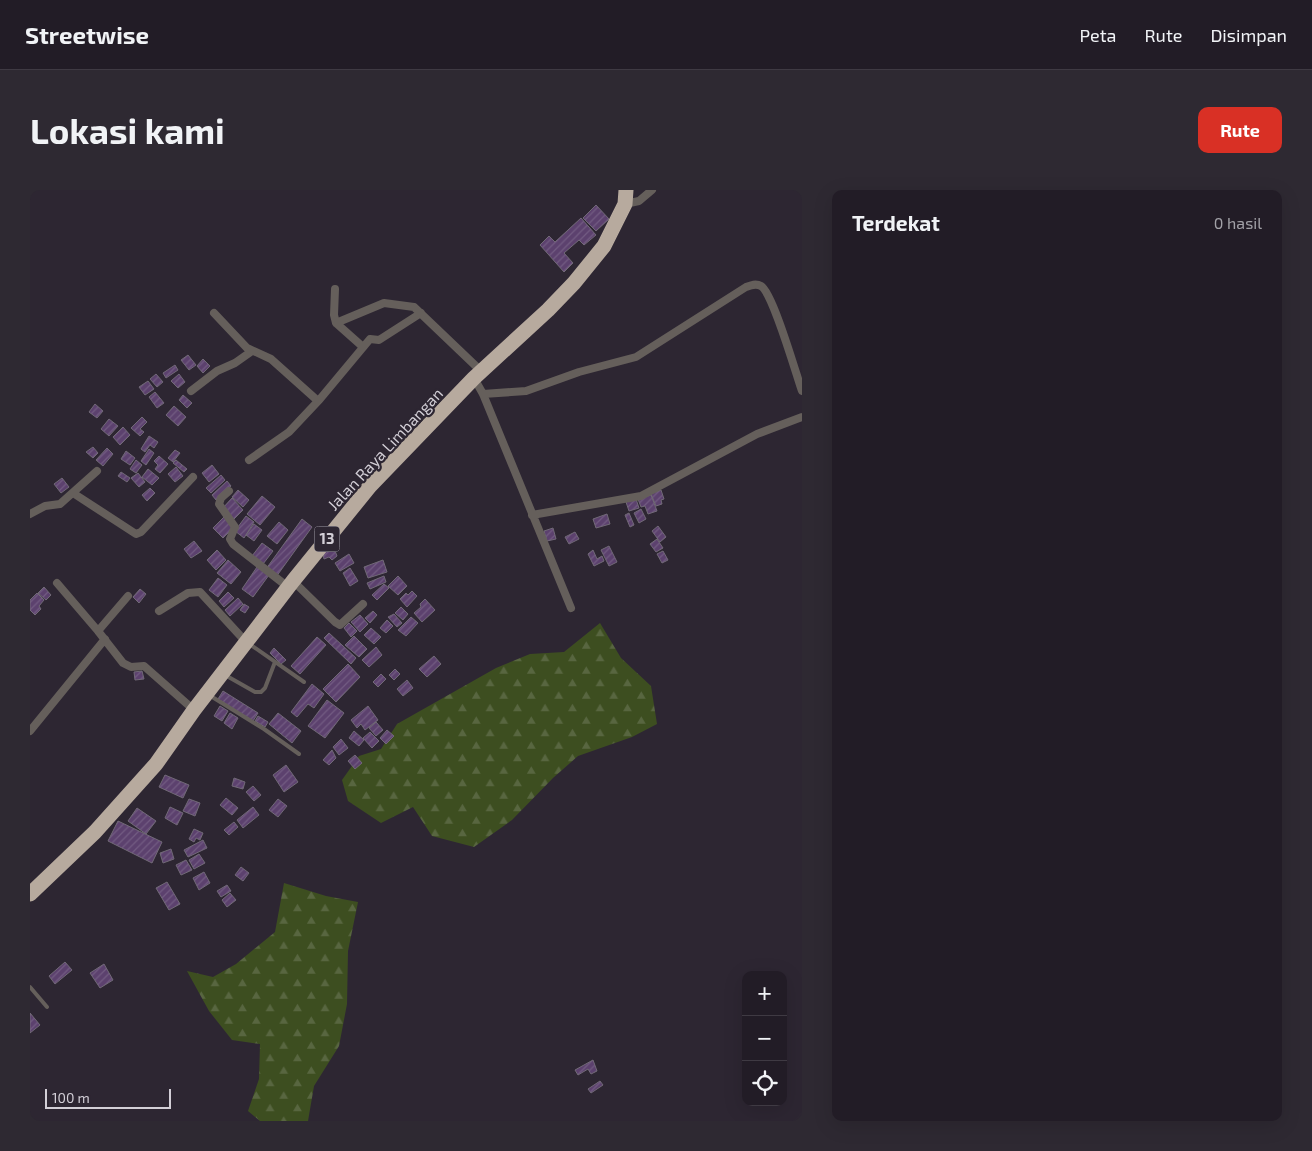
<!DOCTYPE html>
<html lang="id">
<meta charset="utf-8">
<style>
body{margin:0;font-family:"Exo 2",sans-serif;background:#2e2932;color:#f1f3f6}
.controls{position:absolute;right:15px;bottom:15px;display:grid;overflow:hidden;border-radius:10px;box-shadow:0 5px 20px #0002}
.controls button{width:45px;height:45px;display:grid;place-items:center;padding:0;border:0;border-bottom:1px solid #3f3a43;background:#221c26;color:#f1f3f6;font:25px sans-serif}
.scale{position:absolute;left:15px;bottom:12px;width:126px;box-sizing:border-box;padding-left:5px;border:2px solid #d3cfd7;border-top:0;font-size:14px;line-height:18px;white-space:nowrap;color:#d3cfd7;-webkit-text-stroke:4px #2d2632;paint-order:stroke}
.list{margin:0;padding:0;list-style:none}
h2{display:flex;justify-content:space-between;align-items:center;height:65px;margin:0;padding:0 20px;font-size:21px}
h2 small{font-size:16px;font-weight:400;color:#a2a1a7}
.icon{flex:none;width:28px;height:28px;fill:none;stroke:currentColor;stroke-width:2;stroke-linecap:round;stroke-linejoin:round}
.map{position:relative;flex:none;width:772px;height:931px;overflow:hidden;border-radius:10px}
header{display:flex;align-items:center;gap:30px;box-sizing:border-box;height:70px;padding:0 25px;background:#221c26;border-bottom:1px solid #3f3a43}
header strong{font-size:24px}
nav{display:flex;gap:28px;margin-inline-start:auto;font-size:18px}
.intro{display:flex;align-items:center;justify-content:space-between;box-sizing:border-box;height:120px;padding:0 30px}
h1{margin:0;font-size:35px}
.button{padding:12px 22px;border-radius:10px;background:#d93025;color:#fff;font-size:18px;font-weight:700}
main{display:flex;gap:30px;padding:0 30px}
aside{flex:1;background:#221c26;border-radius:10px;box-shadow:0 5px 20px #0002}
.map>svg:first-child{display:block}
</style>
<header>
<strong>Streetwise</strong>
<nav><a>Peta</a><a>Rute</a><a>Disimpan</a></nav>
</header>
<div class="intro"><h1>Lokasi kami</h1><a class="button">Rute</a></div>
<main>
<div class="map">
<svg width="772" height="931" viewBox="0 0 772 931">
<defs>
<pattern id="forest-firs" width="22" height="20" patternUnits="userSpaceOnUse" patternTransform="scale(1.25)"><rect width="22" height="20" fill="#3d4e20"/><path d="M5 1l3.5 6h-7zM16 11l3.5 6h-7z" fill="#586640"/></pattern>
<pattern id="building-hatch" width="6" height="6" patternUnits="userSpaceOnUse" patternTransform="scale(1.25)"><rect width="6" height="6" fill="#5c416e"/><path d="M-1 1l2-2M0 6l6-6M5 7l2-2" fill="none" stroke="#725b82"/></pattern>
</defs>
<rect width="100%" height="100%" fill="#2d2632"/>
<path fill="url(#forest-firs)" d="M570,433L591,468L621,496L627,534L602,547L548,566L523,588L482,630L444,657L402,646L383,617L351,633L318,611L312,590L329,566L351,559L367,534L466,478L500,464L534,462Z
M254,693L296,706L328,712L318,761L317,814L309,856L284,896L278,931H230L218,921L229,889L230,854L202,850L179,821L157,781L183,787L206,774L245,742Z"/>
<path fill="url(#building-hatch)" stroke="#716977" d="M566,15L579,29L566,41L553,28Z
M551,28L566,45L554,55L549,50L534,63L543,73L534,82L510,55L519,46L525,52Z
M158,165L166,175L159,180L151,170Z
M173,169L180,176L173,183L167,176Z
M145,175L148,180L136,188L133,183Z
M126,184L133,192L127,197L120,189Z
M149,184L155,192L148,198L141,191Z
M118,191L124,199L115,205L109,197Z
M125,202L134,213L127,218L119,207Z
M153,205L162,213L157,218L149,210Z
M65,214L73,221L67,228L59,222Z
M144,216L156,227L148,236L136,225Z
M112,227L117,232L110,239L114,242L110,246L101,238Z
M79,229L88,236L79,246L71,239Z
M93,237L100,245L90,255L83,247Z
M119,246L128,252L124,258L120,255L115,262L111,259Z
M63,257L68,263L63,268L56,262Z
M77,258L83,264L73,276L66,270Z
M119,259L124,263L116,275L111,271Z
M145,260L150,263L143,272L138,268Z
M96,261L105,268L100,275L91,269Z
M129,266L138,274L130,283L125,279L128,275L124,271Z
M106,270L112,275L106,283L100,279Z
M146,270L157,279L154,282L143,273Z
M182,275L189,284L179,292L172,283Z
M146,277L153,286L145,292L138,284Z
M118,279L129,288L122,295L112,287Z
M91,282L100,288L97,292L88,286Z
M108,283L115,292L109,297L101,288Z
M191,285L195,290L181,303L176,298Z
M32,288L39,297L31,303L24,294Z
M197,291L201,296L186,310L182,305Z
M120,298L125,303L117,311L112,305Z
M208,300L219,310L213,317L202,307Z
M631,300L634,309L631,310L632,314L626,316L621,304Z
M621,305L627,321L618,324L615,316L611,317L608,309Z
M232,306L245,317L230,335L217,324Z
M202,308L213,320L203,330L192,319Z
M606,309L609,318L599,321L596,312Z
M611,319L616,329L609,333L604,323Z
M599,323L604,335L600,337L595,325Z
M577,324L580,334L566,338L563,329Z
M216,326L224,332L214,348L205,341Z
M194,327L204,337L193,348L183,338Z
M272,329L282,337L246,387L236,379Z
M249,332L258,340L247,354L237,346Z
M224,334L232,340L224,351L216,345Z
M628,336L636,347L630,352L622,341Z
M523,338L526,349L517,351L514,341Z
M545,342L549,349L539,354L535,347Z
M627,349L633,358L626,362L620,354Z
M164,351L172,361L161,368L154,359Z
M232,353L243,361L233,374L222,366Z
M579,356L587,372L579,376L571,360Z
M304,358L307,366L302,370L299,367L294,369L292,361Z
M187,360L196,370L186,380L177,370Z
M563,360L567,369L572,366L574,371L564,376L558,364Z
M633,361L638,370L632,373L627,364Z
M319,364L324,373L310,381L305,373Z
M198,370L211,382L201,394L187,383Z
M353,370L357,382L338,388L334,377Z
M227,377L239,385L223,407L212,399Z
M320,378L328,391L320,396L313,383Z
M354,386L356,392L340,399L337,393Z
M368,386L377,396L368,405L358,396Z
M188,388L197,395L188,407L179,400Z
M354,394L359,398L347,410L342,405Z
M14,397L21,405L16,410L8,403Z
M110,399L116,404L109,413L103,407Z
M382,401L387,406L377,417L370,409L376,403L378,405Z
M198,402L204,408L194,417L189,411Z
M7,403L14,410L9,416L11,419L5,425L0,420V410Z
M208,408L213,414L200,426L195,420Z
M395,409L405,420L392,432L384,423L391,417L390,414Z
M214,414L219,417L215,423L210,420Z
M371,417L378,424L373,430L365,423Z
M343,421L347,425L340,433L335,428Z
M364,424L372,433L367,437L358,427Z
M330,425L338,434L330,442L321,432Z
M381,427L388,433L376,446L368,440Z
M357,430L363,436L356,443L350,438Z
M319,433L327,441L321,447L314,438Z
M341,438L351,447L344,454L334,445Z
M299,443L326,468L321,474L294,448Z
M324,446L337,459L329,467L315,455Z
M287,447L296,455L270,484L261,476Z
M346,457L352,465L339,477L332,470Z
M244,458L256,470L251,474L240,463Z
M404,466L411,474L397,487L389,479Z
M318,474L330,487L306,512L293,499Z
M365,479L370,484L364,490L359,485Z
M112,481L114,489L105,490L104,482Z
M351,484L356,489L348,497L343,492Z
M377,490L383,498L373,506L367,499Z
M282,494L294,504L284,518L278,514L267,527L261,522Z
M193,501L228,523L223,531L188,509Z
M297,510L314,523L295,548L278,536Z
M190,516L198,521L192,531L184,526Z
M338,516L348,530L335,540L331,534L327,538L321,530Z
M200,523L208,528L202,539L194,533Z
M248,523L271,541L262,553L239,534Z
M228,526L238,532L235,537L225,531Z
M346,532L353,540L346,546L339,538Z
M357,540L364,546L356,554L350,548Z
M324,541L334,550L329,556L319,548Z
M340,542L349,551L342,558L333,548Z
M311,549L318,558L309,565L303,557Z
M302,560L306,568L299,575L293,570Z
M325,565L332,573L325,579L318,571Z
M256,575L268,592L254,602L243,585Z
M135,585L159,595L153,608L129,597Z
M204,588L215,592L213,599L202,596Z
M223,596L231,605L224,611L216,602Z
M196,608L208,618L202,625L190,615Z
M159,609L170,613L165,626L153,621Z
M248,609L257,616L248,627L239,620Z
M140,617L153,623L147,635L135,628Z
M223,617L229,625L213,638L207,630Z
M107,618L126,631L116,644L98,631Z
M88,631L132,652L122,673L78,651Z
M204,632L208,637L199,645L194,640Z
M164,639L173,643L170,650L166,648L164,652L159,649Z
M173,650L177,658L158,667L154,660Z
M141,659L144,669L133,673L130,663Z
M169,664L175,673L164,679L159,670Z
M156,670L162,680L151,685L146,675Z
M211,677L219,683L213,691L205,685Z
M174,682L180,693L169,700L163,688Z
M137,692L150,714L139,720L126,698Z
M197,695L201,701L191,707L187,701Z
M200,703L206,710L197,717L192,710Z
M35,772L42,780L25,794L19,786Z
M74,774L83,790L70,798L60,783Z
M0,823L10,835L0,843Z
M563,870L567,881L561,884L558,879L548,885L545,880Z
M570,891L573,895L561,903L558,899Z"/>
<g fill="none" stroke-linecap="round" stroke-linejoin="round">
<path stroke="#655f5b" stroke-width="4" d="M218,453L274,492
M195,485L225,502H231L235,498L245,472
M179,505L234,539L269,564
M0,797L17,817"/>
<path stroke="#655f5b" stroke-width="8" d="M595,14L609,11L622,0
M305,99L304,125L306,133L333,157
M184,123L217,158L241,169L288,211
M306,133L354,113L384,117L451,181
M444,188L453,204L541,418
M161,201L187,181L205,173L222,161
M453,204L496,201L549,182L606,167L716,97C721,95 726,93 731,96C743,103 766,184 772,201
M219,270L259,242L290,209L340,149L349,150L391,123
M199,301L191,308L189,314L205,337L200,349L203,354L258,397
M43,303L106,344L111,342L163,287
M0,324L15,316L30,314L67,281
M502,325L611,306L727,244L772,227
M263,391L305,432L310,435L333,414
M27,393L68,441L93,473L101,477L114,476L164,520
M129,421L158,403L170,402L216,452
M68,441L98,406
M0,541L75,449"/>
<path stroke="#b7aa9e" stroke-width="15" d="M0,704L65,642L126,574L164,520L263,391L340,296L444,188L518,120L544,93L574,56L595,14L596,0"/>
</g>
<g text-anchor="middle" stroke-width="4.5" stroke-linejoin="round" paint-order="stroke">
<rect fill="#2d2632" stroke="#a19ca6" stroke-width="1" x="284.5" y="336.5" width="25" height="25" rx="4"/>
<g font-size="15" font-weight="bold" fill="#d3cfd7">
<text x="297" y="354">13</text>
</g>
<g font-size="16" fill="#d3cfd7" stroke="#2d2632">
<text transform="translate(355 259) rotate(-47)" y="6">Jalan Raya Limbangan</text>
</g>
</g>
</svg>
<div class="controls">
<button>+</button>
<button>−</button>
<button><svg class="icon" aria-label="locate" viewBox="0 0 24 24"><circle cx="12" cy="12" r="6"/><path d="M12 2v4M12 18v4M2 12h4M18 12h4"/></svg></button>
</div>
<div class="scale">100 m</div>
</div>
<aside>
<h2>Terdekat<small>0 hasil</small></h2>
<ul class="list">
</ul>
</aside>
</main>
